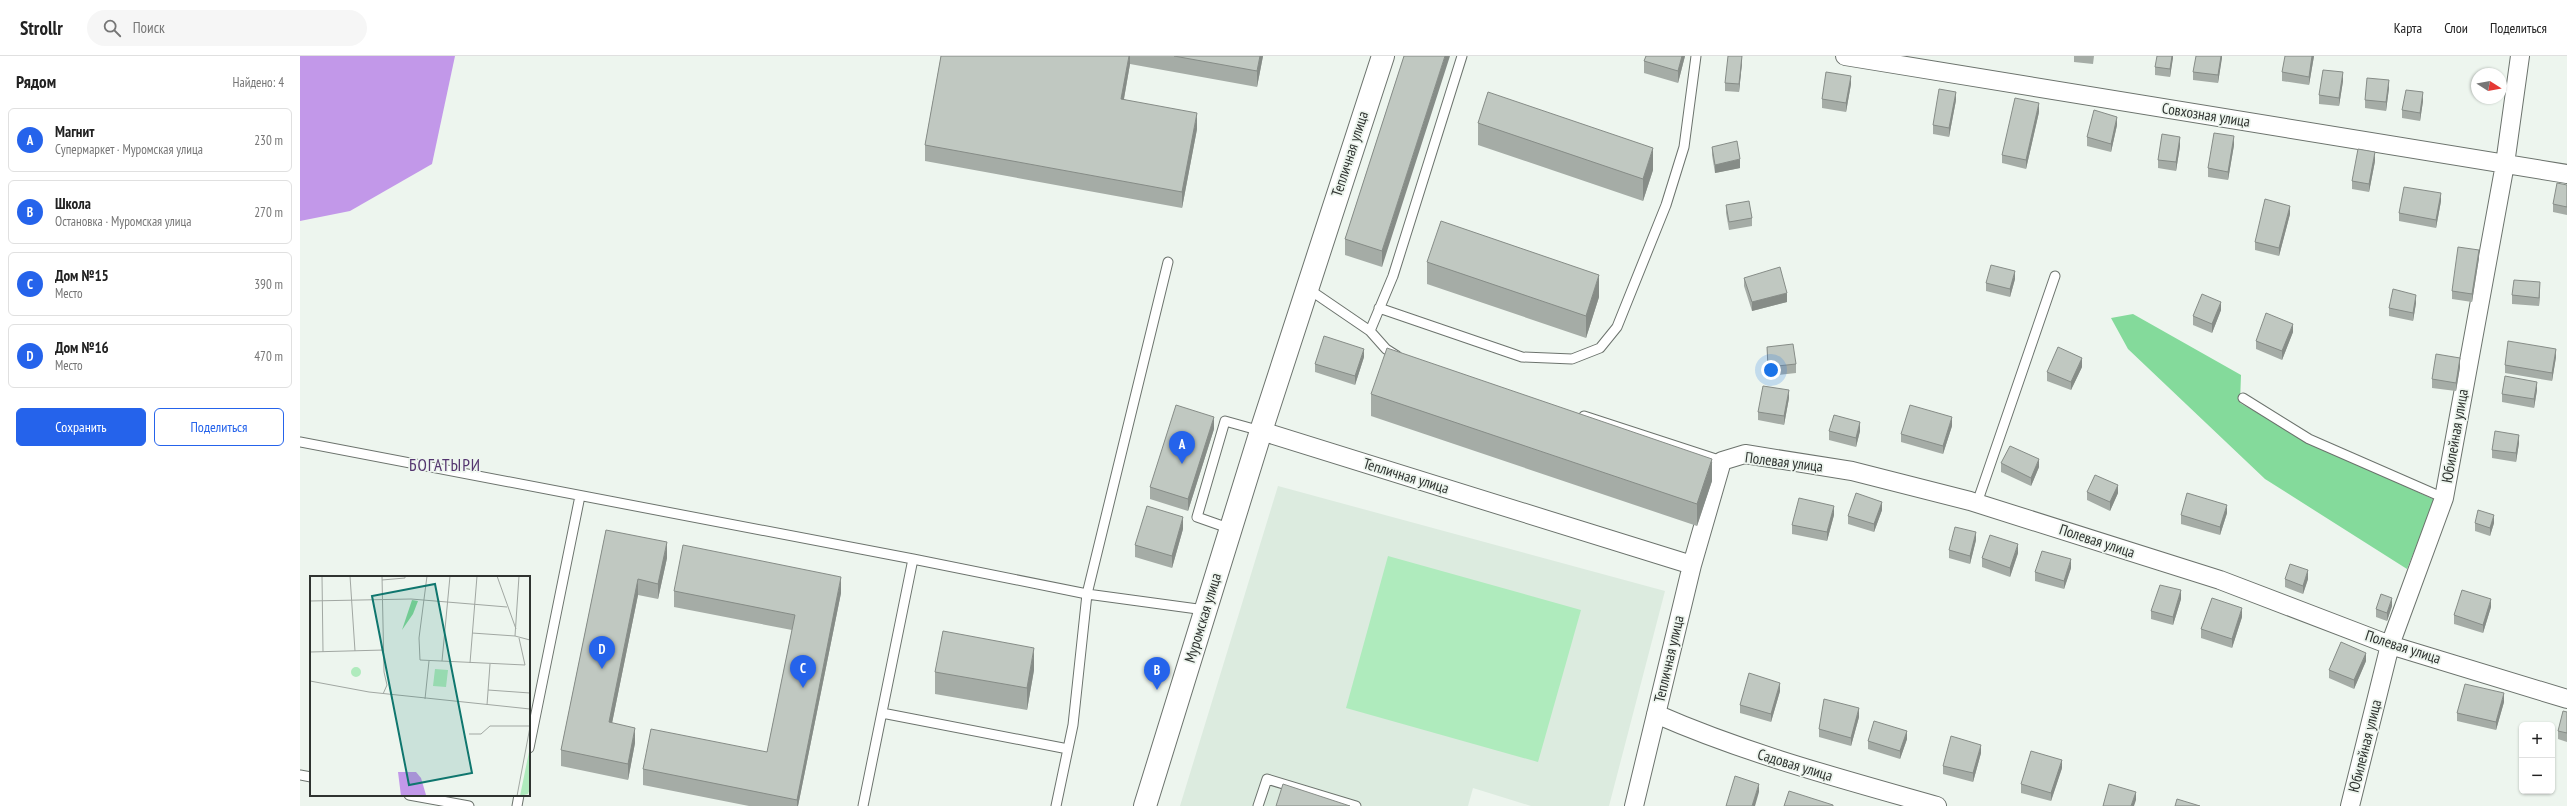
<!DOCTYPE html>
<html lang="ru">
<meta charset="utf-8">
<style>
body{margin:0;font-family:"PT Sans Narrow",sans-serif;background:#f6f6f6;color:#222}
.controls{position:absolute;right:12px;bottom:12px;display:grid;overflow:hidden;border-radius:6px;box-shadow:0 1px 3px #0004}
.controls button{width:36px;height:36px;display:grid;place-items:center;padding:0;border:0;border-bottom:1px solid #e0e0e0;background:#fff;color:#222;font:20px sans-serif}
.compass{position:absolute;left:2171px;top:12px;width:36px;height:36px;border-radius:50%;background:#fff;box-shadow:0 1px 3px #0004;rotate:101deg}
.you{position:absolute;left:1471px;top:314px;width:14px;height:14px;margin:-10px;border:3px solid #fff;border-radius:50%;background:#1a73e8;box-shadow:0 0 0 6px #1a73e833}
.badge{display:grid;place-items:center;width:26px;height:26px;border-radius:50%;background:#2563eb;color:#fff;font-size:13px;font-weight:700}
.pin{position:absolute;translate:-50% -33px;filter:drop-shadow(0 1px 2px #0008)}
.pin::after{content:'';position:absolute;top:21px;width:14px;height:12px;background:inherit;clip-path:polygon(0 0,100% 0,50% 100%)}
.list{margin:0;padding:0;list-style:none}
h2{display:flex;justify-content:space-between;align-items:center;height:52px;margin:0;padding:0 16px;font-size:17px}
h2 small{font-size:13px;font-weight:400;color:#767676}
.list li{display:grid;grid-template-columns:26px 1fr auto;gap:12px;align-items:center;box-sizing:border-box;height:64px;margin:0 8px 8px;padding:0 8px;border:1px solid #e0e0e0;border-radius:6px}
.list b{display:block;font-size:15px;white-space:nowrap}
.list p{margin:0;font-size:13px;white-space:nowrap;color:#767676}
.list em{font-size:13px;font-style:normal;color:#767676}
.actions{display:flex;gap:8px;padding:12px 16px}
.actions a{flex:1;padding:9px 0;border:1px solid #2563eb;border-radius:6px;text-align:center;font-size:14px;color:#2563eb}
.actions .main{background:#2563eb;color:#fff}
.icon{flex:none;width:22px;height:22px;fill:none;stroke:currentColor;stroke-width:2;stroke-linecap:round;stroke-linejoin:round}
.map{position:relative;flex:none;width:2267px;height:750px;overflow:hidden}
header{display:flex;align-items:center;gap:24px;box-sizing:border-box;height:56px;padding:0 20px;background:#fff;border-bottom:1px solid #e0e0e0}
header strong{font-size:19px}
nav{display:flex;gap:22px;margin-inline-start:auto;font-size:14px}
.search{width:280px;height:36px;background:#f6f6f6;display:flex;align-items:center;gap:10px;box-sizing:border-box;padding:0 14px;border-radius:22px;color:#767676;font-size:15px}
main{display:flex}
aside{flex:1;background:#fff}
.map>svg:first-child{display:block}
</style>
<header>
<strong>Strollr</strong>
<div class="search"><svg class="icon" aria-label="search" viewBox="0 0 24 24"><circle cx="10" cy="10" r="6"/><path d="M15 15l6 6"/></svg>Поиск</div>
<nav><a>Карта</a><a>Слои</a><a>Поделиться</a></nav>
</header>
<main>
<aside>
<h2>Рядом<small>Найдено: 4</small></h2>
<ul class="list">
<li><span class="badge">A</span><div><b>Магнит</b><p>Супермаркет · Муромская улица</p></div><em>230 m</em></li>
<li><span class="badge">B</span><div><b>Школа</b><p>Остановка · Муромская улица</p></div><em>270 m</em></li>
<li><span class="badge">C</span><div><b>Дом №15</b><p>Место</p></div><em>390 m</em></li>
<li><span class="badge">D</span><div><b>Дом №16</b><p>Место</p></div><em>470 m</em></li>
</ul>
<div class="actions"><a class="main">Сохранить</a><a>Поделиться</a></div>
</aside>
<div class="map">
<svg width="2267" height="750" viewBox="0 0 2267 750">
<rect width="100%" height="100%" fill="#edf5ee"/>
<path fill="#dcebdf" d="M978,430L1365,535L1309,750H1231L1173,732L1168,750H880Z"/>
<path fill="#afebbd" d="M1088,500L1281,554L1238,706L1046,652Z"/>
<path fill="#84da9b" d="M1833,258L1941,319L1940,347L2012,387L2135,444L2107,513L1965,423L1828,293L1811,262Z"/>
<path fill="#c298e9" d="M0,0H155L132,108L50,155L0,165Z"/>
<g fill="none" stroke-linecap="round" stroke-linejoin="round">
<g stroke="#6c736d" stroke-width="11">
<path id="service" d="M1007,232L1070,275L1086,293L1097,300
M1079,252L1222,301L1272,303L1300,292L1317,271L1366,149L1384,91L1396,0
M1070,275L1093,220L1162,0
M1943,342L2009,383L2144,442
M1284,360L1422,405
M0,386L613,503
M1677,447L1755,220
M931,473L897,461L925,365L961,375
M582,657L768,693
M229,692L280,440
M0,719L11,721
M109,739L169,750
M217,750L219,739
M563,750L613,503L787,538L905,554
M756,750L773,669L787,538L868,206
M958,750L967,723L1056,750"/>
</g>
<g stroke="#6c736d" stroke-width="20">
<path id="minor" d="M1545,0L2267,118
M961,375L1392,509
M1356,658C1447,698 1542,723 1637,750
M1334,750L1392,509L1422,405L1445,398L1552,415L1670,445L1920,524L2090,589L2267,643
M2050,750L2090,589L2144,442L2205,108L2220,0"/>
</g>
<g stroke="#6c736d" stroke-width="24">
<path id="tertiary" d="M845,750L961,375L1083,0"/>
</g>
<use href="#service" stroke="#fff" stroke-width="9"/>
<use href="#minor" stroke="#fff" stroke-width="18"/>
<use href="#tertiary" stroke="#fff" stroke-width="22"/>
</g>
<path fill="#a5aca6" d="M641,0H963L957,31L830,8L824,43L897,73L882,152L625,105V89Z
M1104,0L1082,211L1045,199V183Z
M1346,0H1385L1378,27L1344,17V5Z
M1774,0H1794L1793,8L1774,6Z
M1873,0L1870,21L1855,19V11Z
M1922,0L1918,27L1893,24V16Z
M2014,0L2009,29L1982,25V16Z
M1442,7L1439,36L1425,35V27Z
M2043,25L2039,50L2019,48V39Z
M1551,28L1546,56L1522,52V43Z
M2089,32L2086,55L2065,52V44Z
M1656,44L1649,81L1633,78V69Z
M2123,45L2120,65L2102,62V54Z
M1739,56L1726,113L1702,107V99Z
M1178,67L1353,114L1343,145L1178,89Z
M1817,69L1811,96L1787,90V81Z
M1934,89L1928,124L1908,121V112Z
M1880,90L1876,115L1858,112V104Z
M1412,91L1440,112L1415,117L1412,99Z
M2075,105L2069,136L2052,133V125Z
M2267,129V159L2253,156V148Z
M2141,145L2136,172L2099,165V157Z
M1426,149L1452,162V170L1429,174L1426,157Z
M1990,158L1979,200L1955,194V186Z
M2179,202L2172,246L2152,243V235Z
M1127,206L1299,241L1286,282L1127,228Z
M1444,222L1487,246L1452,255L1444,230Z
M1715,223L1710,241L1686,235V227Z
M2240,235L2239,250L2212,248V239Z
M2116,247L2113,265L2089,260V252Z
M1921,254L1912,277L1893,269V260Z
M1993,276L1982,304L1956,293V285Z
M1467,291L1496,308V317L1468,320L1467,300Z
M1064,301L1055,329L1015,316V308Z
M2256,301L2252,325L2205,317V309Z
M1782,311L1771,334L1747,325V316Z
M2160,311L2156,335L2132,332V323Z
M2237,334L2234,352L2202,346V338Z
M1071,338L1412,425L1397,470L1071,360Z
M1489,342L1484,369L1458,364V356Z
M1652,370L1643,398L1601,386V378Z
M914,373L888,455L850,443V431Z
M1529,375H1560L1556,391L1529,384Z
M2219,387L2216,406L2192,402V394Z
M1701,407L1739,411L1731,430L1701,416Z
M1787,436L1818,437L1810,455L1787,444Z
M1582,454L1574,476L1548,468V460Z
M1927,457L1920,479L1881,468V459Z
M1534,459L1527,485L1492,478V469Z
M2175,467H2194L2190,480L2175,475Z
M883,473L872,512L835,501V489Z
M306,474L367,502L358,543L338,539L312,667L335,687L328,724L261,710V694Z
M1676,484L1670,508L1649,502V494Z
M1718,497L1710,521L1682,511V502Z
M1771,512L1764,533L1735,525V516Z
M1985,523H2008L2003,538L1985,531Z
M374,535L541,537L498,750H449L343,729V713L467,696L492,574L374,551Z
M1881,543L1873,569L1851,563V555Z
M2092,550L2087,565L2076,561V553Z
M2191,551L2183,577L2154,568V559Z
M1942,561L1932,592L1901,582V573Z
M2066,605L2054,633L2029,622V614Z
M734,614L727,654L635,638V616Z
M1480,635L1471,666L1440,657V649Z
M2204,646L2196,674L2157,665V657Z
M2267,656V686L2258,683V675Z
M1559,661L1551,690L1519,681V673Z
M1607,683L1600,703L1568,693V685Z
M1681,697L1673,726L1643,718V710Z
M1762,712L1751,745L1721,737V728Z"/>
<path fill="#868c87" d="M829,0H830V8L821,59V43Z
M960,0H963L957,31V15Z
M1145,0H1150L1082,211V195Z
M1382,0H1385L1378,27V15Z
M1442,0V7L1439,36V28Z
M1872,0H1873V2L1870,21V13Z
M1921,0H1922V2L1918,27V19Z
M2012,0H2014L2009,29V21Z
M2043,16V25L2039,50V42Z
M1551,20V28L1546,56V47Z
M2089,24V32L2086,55V46Z
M1656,36V44L1649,81V72Z
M2123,36V45L2120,65V57Z
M1739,47V56L1726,113V104Z
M897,57V73L882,152V136Z
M1817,61V69L1811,96V88Z
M1934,80V89L1928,124V116Z
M1880,81V90L1876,115V106Z
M1353,92V114L1343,145V123Z
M2075,96V105L2069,136V128Z
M1440,103V112L1415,117V109Z
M2141,137V145L2136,172V164Z
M1990,150V158L1979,200V192Z
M2179,194V202L2172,246V238Z
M1715,215V223L1710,241V233Z
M1299,219V241L1286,282V260Z
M2240,226V235L2239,250V242Z
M1487,237V246L1452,255V246Z
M2116,239V247L2113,265V257Z
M1921,246V254L1912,277V268Z
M1993,268V276L1982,304V295Z
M1064,293V301L1055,329V320Z
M2256,293V301L2252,325V317Z
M1782,302V311L1771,334V326Z
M2160,302V311L2156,335V327Z
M2237,326V334L2234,352V343Z
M1489,334V342L1484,369V360Z
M914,361V373L888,455V443Z
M1652,361V370L1643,398V390Z
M1560,366V375L1556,391V382Z
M2219,379V387L2216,406V397Z
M1412,403V425L1397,470V448Z
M1739,403V411L1731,430V422Z
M1818,429V437L1810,455V446Z
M1582,446V454L1574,476V468Z
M1927,449V457L1920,479V471Z
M1534,450V459L1527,485V476Z
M2194,459V467L2190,480V472Z
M883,461V473L872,512V500Z
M1676,476V484L1670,508V500Z
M367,486V502L358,543V528Z
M1718,488V497L1710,521V512Z
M1771,503V512L1764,533V525Z
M2008,514V523L2003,538V530Z
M541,521V537L498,750H497V744Z
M338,523V539L309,682V666Z
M1881,534V543L1873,569V561Z
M2092,542V550L2087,565V557Z
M2191,543V551L2183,577V569Z
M1942,552V561L1932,592V583Z
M734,592V614L727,654V632Z
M2066,597V605L2054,633V624Z
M1480,627V635L1471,666V658Z
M2204,637V646L2196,674V666Z
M1559,652V661L1551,690V682Z
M335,672V687L328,724V708Z
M1607,675V683L1600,703V695Z
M1681,689V697L1673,726V717Z
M1762,704V712L1751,745V737Z
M1459,728V736L1455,750H1452Z
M1836,736V744L1834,750H1831Z"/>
<path fill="#c0c8c1" stroke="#868c87" d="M641,0H829L821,43L897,57L882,136L625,89Z
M874,0H960L957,15Z
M1104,0H1145L1082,195L1045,183Z
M1346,0H1382L1378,15L1344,5Z
M1428,0H1442L1439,28L1425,27Z
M1857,0H1872L1870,13L1855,11Z
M1896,0H1921L1918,19L1893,16Z
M1985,0H2012L2009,21L1982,16Z
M2023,14L2043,16L2039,42L2019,39Z
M1526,16L1551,20L1546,47L1522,43Z
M2067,22L2089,24L2086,46L2065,44Z
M1639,33L1656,36L1649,72L1633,69Z
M2106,34L2123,36L2120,57L2102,54Z
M1188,36L1353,92L1343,123L1178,67Z
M1715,42L1739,47L1726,104L1702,99Z
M1794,54L1817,61L1811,88L1787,81Z
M1914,77L1934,80L1928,116L1908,112Z
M1862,78L1880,81L1876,106L1858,104Z
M1437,85L1440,103L1415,109L1412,91Z
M2058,93L2075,96L2069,128L2052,125Z
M2257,127L2267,129V151L2253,148Z
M2104,131L2141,137L2136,164L2099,157Z
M1965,143L1990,150L1979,192L1955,186Z
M1449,145L1452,162L1429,166L1426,149Z
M1141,165L1299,219L1286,260L1127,206Z
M2158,191L2179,194L2172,238L2152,235Z
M1691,209L1715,215L1710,233L1686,227Z
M1480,211L1487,237L1452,246L1444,222Z
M2214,224L2240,226L2239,242L2212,239Z
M2093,233L2116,239L2113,257L2089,252Z
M1902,238L1921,246L1912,268L1893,260Z
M1966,257L1993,268L1982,295L1956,285Z
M1024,280L1064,293L1055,320L1015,308Z
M2208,285L2256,293L2252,317L2205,309Z
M1493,288L1496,308L1468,311L1467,291Z
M1758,291L1782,302L1771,326L1747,316Z
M1087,292L1412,403L1397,448L1071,338Z
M2136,298L2160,302L2156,327L2132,323Z
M2205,320L2237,326L2234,343L2202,338Z
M1463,330L1489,334L1484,360L1458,356Z
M876,349L914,361L888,443L850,431Z
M1610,349L1652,361L1643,390L1601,378Z
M1534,359L1560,366L1556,382L1529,375Z
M2195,375L2219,379L2216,397L2192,394Z
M1710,390L1739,403L1731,422L1701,407Z
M1795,419L1818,429L1810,446L1787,436Z
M1556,437L1582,446L1574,468L1548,460Z
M1887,437L1927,449L1920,471L1881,459Z
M1499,442L1534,450L1527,476L1492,469Z
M847,450L883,461L872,500L835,489Z
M2178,454L2194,459L2190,472L2175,467Z
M1655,471L1676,476L1670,500L1649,494Z
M306,474L367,486L358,528L338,523L309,666L335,672L328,708L261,694Z
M1690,479L1718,488L1710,512L1682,502Z
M383,489L541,521L497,744L343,713L351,673L467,696L495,559L374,535Z
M1742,495L1771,503L1764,525L1735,516Z
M1990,508L2008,514L2003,530L1985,523Z
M1860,529L1881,534L1873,561L1851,555Z
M2162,534L2191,543L2183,569L2154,559Z
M2081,538L2092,542L2087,557L2076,553Z
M1912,542L1942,552L1932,583L1901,573Z
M643,575L734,592L727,632L635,616Z
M2041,586L2066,597L2054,624L2029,614Z
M1449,617L1480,627L1471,658L1440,649Z
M2165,628L2204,637L2196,666L2157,657Z
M1524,643L1559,652L1551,682L1519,673Z
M2263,655L2267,656V677L2258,675Z
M1574,665L1607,675L1600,695L1568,685Z
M1651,680L1681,689L1673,717L1643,710Z
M1731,695L1762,704L1751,737L1721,728Z
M1435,720L1459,728L1452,750H1426Z
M983,728L1050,750H976Z
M1809,728L1836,736L1831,750H1803Z
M1489,735L1533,749V750H1484Z
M1877,743L1900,750H1875Z"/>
<g text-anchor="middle" stroke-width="3.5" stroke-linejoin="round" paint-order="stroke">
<g font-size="15" fill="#2f3330" stroke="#edf5ee">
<text transform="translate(1906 59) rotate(9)" y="5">Совхозная улица</text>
<text transform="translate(1050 98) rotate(-72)" y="5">Тепличная улица</text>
<text transform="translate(2155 380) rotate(-80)" y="5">Юбилейная улица</text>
<text transform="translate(1484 406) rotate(7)" y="5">Полевая улица</text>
<text transform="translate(1106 420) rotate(17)" y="5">Тепличная улица</text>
<text transform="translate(1797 485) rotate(18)" y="5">Полевая улица</text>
<text transform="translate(903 562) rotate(-73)" y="5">Муромская улица</text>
<text transform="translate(2103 591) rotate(18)" y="5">Полевая улица</text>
<text transform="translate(1369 603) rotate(-77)" y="5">Тепличная улица</text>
<text transform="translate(2065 690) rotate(-76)" y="5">Юбилейная улица</text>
<text transform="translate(1495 709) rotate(17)" y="5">Садовая улица</text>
</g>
<g font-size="17" letter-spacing="1" fill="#54356f" stroke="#edf5ee">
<text x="145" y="415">БОГАТЫРИ</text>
</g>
</g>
<g transform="translate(10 520)">
<rect width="220" height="220" fill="#edf5ee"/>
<path d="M41 96a5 5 0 1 1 10 0a5 5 0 1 1-10 0ZM125,93L138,94L136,111L123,110ZM220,171V213L218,218L210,220Z" fill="#afebbd"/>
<path d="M102,24L108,25L103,38L92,54Z" fill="#84da9b"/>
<path d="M88,196H106L111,202L116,219L91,220Z" fill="#c298e9"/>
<path fill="none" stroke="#a1a7a2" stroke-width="1" d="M12,0L13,76M40,0L45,75M72,0L74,96L77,109L73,118M117,0L109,62L110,84L215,89L209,62M187,0L206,53M72,4L95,2V0M0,25L101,23L197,31M162,57L205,60L220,64M205,60L209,0M0,76L74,74M132,85L140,0M160,87L167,0M0,105L59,116L220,133M178,114L220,117M115,123L119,85M177,129L180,88M159,158H171L180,150H220M207,220L220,151"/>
<path fill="#0f766e" fill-opacity="0.15" stroke="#0f766e" stroke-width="2" d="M125,8L162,197L99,209L62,20Z"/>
<rect width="220" height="220" fill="none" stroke="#2f3330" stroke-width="2"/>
</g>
</svg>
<div class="controls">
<button>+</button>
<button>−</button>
</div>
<svg class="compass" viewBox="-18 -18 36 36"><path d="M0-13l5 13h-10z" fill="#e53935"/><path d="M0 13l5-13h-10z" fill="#767676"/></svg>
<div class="you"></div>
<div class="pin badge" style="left:882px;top:408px">A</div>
<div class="pin badge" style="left:857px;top:634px">B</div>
<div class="pin badge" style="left:503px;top:632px">C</div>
<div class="pin badge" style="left:302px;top:613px">D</div>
</div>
</main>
